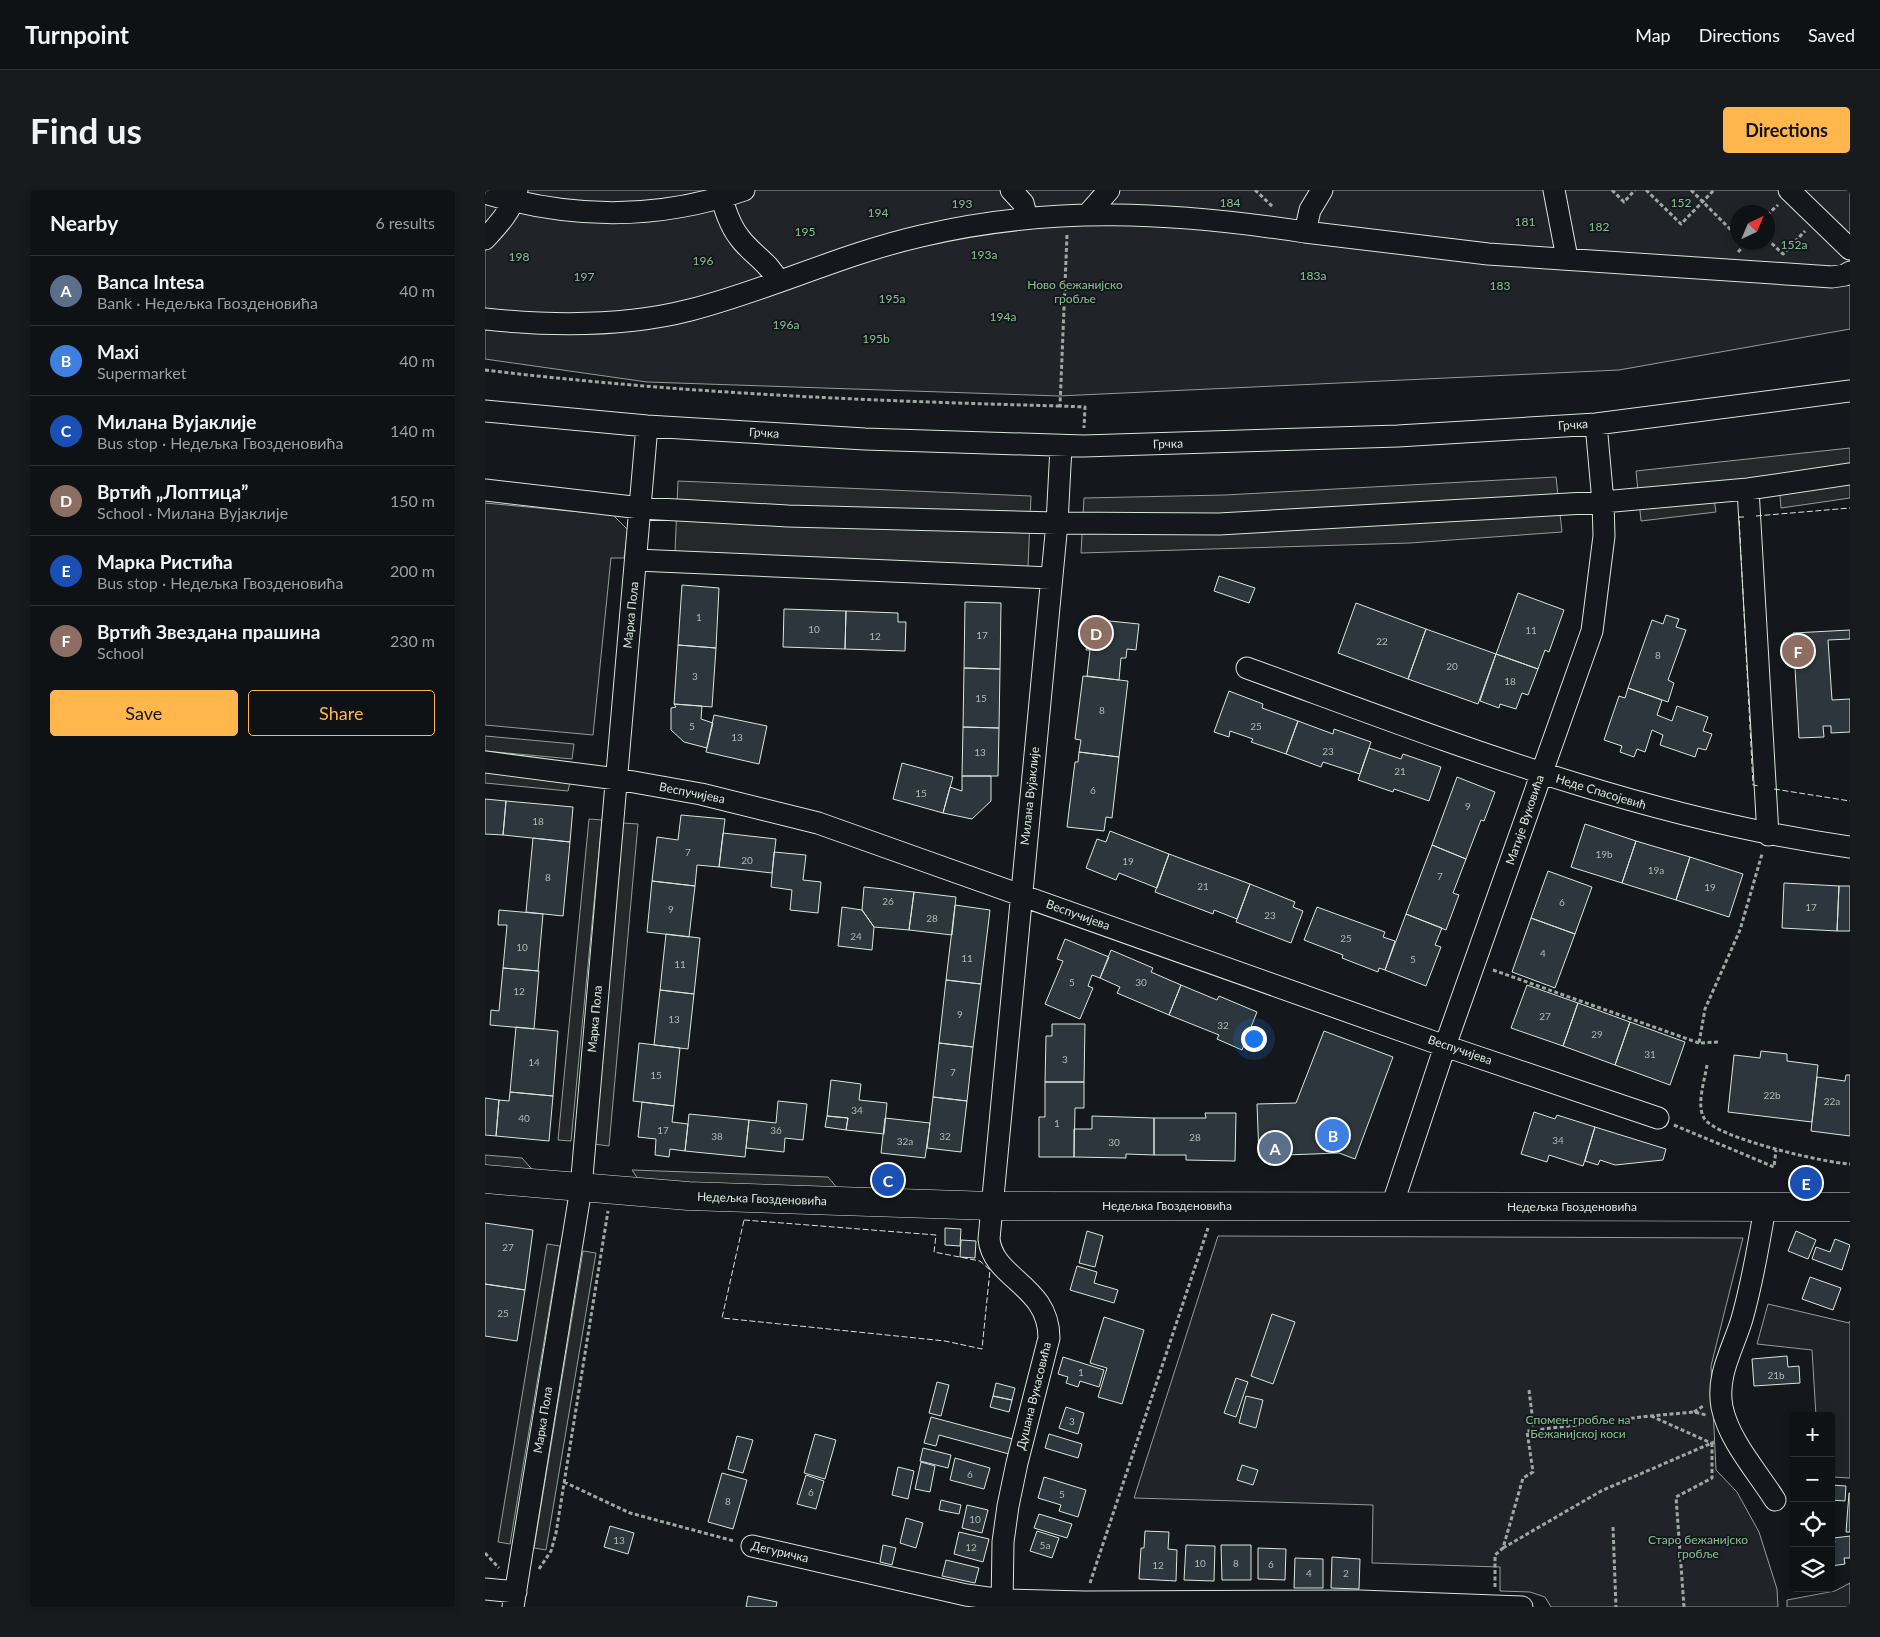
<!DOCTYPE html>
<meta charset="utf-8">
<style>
body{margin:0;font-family:Lato,sans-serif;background:#181b1e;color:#f1f3f6}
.controls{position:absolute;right:15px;bottom:15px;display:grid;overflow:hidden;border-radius:5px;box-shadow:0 2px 8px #0003}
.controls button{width:45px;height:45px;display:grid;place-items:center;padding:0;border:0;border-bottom:1px solid #2f3234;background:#0f1215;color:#f1f3f6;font:25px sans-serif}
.compass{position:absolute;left:1245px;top:15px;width:45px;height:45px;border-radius:50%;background:#0f1215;box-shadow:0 2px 8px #0003;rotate:44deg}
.you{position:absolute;left:768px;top:848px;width:18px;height:18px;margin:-12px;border:4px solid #fff;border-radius:50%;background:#1a73e8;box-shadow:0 0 0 8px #1a73e833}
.badge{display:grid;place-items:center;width:32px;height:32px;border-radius:50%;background:#ffb74d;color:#fff;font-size:16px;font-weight:700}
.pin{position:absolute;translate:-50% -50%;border:2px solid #fff;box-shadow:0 1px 5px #0006}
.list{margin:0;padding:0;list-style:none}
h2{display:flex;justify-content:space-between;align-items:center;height:65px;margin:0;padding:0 20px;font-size:21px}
h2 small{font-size:16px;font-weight:400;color:#9b9ea0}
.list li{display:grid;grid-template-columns:32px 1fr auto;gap:15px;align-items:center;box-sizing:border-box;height:70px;padding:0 20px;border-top:1px solid #2f3234}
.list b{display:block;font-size:19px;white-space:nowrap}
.list p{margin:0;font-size:16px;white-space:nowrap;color:#9b9ea0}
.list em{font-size:16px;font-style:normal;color:#9b9ea0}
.actions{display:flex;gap:10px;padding:15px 20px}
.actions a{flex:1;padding:11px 0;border:1px solid #ffb74d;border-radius:5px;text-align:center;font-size:18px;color:#ffb74d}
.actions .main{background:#ffb74d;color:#111}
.icon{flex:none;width:28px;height:28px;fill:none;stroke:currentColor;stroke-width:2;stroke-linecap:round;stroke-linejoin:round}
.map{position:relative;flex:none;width:1365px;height:1417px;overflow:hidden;border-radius:5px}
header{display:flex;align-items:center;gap:30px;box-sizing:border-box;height:70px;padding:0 25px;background:#0f1215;border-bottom:1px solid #2f3234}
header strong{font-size:24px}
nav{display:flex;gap:28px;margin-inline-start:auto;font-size:18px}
.intro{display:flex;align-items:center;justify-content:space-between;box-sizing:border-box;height:120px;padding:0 30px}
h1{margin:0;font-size:35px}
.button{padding:12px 22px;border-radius:5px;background:#ffb74d;color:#111;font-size:18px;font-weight:700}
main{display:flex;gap:30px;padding:0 30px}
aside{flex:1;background:#0f1215;border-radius:5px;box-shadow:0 2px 8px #0003}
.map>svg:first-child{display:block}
</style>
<header>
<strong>Turnpoint</strong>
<nav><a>Map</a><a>Directions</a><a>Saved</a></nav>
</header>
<div class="intro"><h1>Find us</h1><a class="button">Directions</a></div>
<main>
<aside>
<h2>Nearby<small>6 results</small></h2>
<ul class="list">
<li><span class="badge" style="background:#5c6f8a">A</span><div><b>Banca Intesa</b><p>Bank · Недељка Гвозденовића</p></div><em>40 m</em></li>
<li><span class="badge" style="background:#3f7fe0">B</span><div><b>Maxi</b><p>Supermarket</p></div><em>40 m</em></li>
<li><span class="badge" style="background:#1a4fb4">C</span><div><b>Милана Вујаклије</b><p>Bus stop · Недељка Гвозденовића</p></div><em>140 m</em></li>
<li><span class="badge" style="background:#8d6e63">D</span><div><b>Вртић „Лоптица”</b><p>School · Милана Вујаклије</p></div><em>150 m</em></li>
<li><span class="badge" style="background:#1a4fb4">E</span><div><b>Марка Ристића</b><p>Bus stop · Недељка Гвозденовића</p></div><em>200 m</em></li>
<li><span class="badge" style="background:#8d6e63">F</span><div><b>Вртић Звездана прашина</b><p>School</p></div><em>230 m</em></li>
</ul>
<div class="actions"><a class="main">Save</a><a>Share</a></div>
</aside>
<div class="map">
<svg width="1365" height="1417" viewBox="0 0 1365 1417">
<rect width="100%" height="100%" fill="#14181c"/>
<path fill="#202428" stroke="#939e99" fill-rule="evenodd" d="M0,0H1365V139L1134,180L574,206L162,192L0,169ZM1252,22H1282V52H1252Z
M0,313L128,325L143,340L139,368H126L108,545L0,535Z
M733,1046L1258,1048L1226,1176L1231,1280L1252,1302L1274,1342L1292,1399L1293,1417H1066L1060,1407L1045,1402L1015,1401V1377L887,1373L888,1315L649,1308Z
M1283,1114L1364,1133L1365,1131V1288L1346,1287V1226H1331L1327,1160L1272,1154Z
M1365,1393V1417H1302V1410L1350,1401Z"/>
<path fill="#24282b" stroke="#939e99" d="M1365,258V308L1296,318L1294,295L1228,302L1231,322L1156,331L1151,281Z
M1071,287L1077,342L925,353L596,363L599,308L740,305Z
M193,291L546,306L543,377L190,362Z
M0,546L89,554L87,569L0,561Z
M0,579L86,588L83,601L0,593Z
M104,629L117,630L86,951L73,950Z
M138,633L153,634L124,956L109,954Z
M0,965L37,968L51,984L0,980Z
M147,980L343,987L353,999L155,992Z
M62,1054L75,1056L25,1354L13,1352Z
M98,1061L111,1063L61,1360L49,1358Z"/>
<path fill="#2c363c" stroke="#d8e6dc" d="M734,386L770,398L764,413L729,401Z
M197,395L234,398L231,458L193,455Z
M1033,403L1079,420L1064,462L1060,460L1053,479L1011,464Z
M480,412L516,413L515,479L479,478Z
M871,413L941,439L923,489L853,463Z
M299,419L361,421L360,459L298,457Z
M361,421L413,423V432H421L420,461L360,459Z
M1181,425L1194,429L1191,437L1201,440L1183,490L1189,493L1183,512L1143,498L1167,430L1178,434Z
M605,429L654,434L651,460L642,459L641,468H636L634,490L602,486L605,460H601Z
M941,439L1011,464L993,514L923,489Z
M1365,440V449L1343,450L1347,510L1365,509V542L1346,543V536H1338L1339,547L1314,548L1308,443Z
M193,455L231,458L227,517L189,514Z
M1011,464L1053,479L1043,505L1037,503L1031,519L1015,514L1014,518L995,511Z
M479,478L515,479L514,538L478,537Z
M598,486L643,491L634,567L594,562L596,550L590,549Z
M1143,498L1177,510L1172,525L1187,531L1192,516L1223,527L1218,541L1227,544L1221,560L1213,558L1210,567L1175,555L1178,545L1167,540L1160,562L1152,559L1149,567L1135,562L1137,556L1119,550L1134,506L1140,508Z
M744,501L778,514L777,518L813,531L801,564L766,552L768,549L745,541L744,547L729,542Z
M189,514L217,516L216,529L228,533L222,558L199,552L186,540V518L191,517Z
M229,525L282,536L274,574L221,562Z
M813,531L848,544L849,539L886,552L875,584L838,572L836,577L801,564Z
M478,537L514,538L513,586H477Z
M884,558L916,569L918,564L956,577L944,611L909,599L908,602L873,590Z
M594,562L634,567L627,628L621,627L619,641L582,637L590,572H593Z
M417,573L468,587L458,623L408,609Z
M477,586H506V611L487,629L458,623L465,597L477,601Z
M972,587L1010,602L999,631L996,630L981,669L947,655Z
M0,609L21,611L18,645L0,644Z
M21,611L88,617L85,652L18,645Z
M196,625L240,629L234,677L212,675L210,696L167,691L172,647L193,650Z
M1100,634L1151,651L1137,693L1086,677Z
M625,641L684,664L672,698L634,683L631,690L601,678L612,649L621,652Z
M238,643L291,649L287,683L234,677Z
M48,648L85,652L78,726L41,722Z
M1151,651L1205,667L1191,710L1137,693Z
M947,655L981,669L968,703L974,705L961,740L921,724Z
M289,662L321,665L318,690L336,692L333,723L305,720L307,700L286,697Z
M684,664L765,694L752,729L729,720L728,724L670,702Z
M1205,667L1258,684L1244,727L1191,710Z
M1063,681L1107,697L1090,744L1046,728Z
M167,691L210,696L204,747L162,742Z
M1299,693L1354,696L1352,741L1297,738Z
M765,694L810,712L808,717L818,721L806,753L751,732Z
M1354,696H1365V741H1352Z
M379,697L429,702L424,740L389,737L377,720Z
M429,702L471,707L467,745L424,740Z
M470,715L505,720L496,794L461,790Z
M357,717L377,720L389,737L387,760L353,756Z
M832,717L900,742L898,747L910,751L900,780L894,778L893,782L857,768L858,765L819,750Z
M14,720L58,724L53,781L18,778L22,735H13Z
M921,724L957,738L950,755L956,757L941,796L900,780Z
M1046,728L1090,744L1070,798L1027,782Z
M181,744L215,748L209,804L175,800Z
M580,749L624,767L615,788L607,785L603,796L608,798L595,829L560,814L578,771L572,769Z
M626,760L668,778L666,782L696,795L684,825L632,803L635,797L615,788Z
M18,778L54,781L49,839L5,835L6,820L14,821Z
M461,790L496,794L488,857L454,853Z
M696,795L732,810L734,806L772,822L757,860L732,849L734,845L684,825Z
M1042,795L1093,813L1078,856L1026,838Z
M175,800L209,804L203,859L169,855Z
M1093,813L1145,832L1130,875L1078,856Z
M1145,832L1200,852L1185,895L1130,875Z
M567,834H600L599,892H560L561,846H567Z
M31,837L73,841L68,906L25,902Z
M839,841L908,867L870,969L854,963L774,966L772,914L811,913Z
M154,853L195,858L189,916L148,911Z
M454,853L488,857L482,911L448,907Z
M1276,861L1302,864V871L1333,875L1327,932L1243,922L1249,865L1275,868Z
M1361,885H1365V946L1326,941L1332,887L1360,891Z
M346,890L376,894L374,910L402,913L399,944L361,940L363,928L342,926Z
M560,892H599V918H590L589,967H554V927H560Z
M25,902L68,906L64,951L11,946L14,910L24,911Z
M448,907L482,911L476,962L442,958Z
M0,908L14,910L11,946L0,945Z
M293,911L322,914L318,950L300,948L299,962L261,958L264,930L291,933Z
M157,912L189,916L187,932L203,934L200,961L185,959L184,967L170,965L171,949L153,947Z
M1049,922L1070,929L1072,925L1110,937L1098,976L1064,965L1062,972L1036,964Z
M720,923H751L750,971L701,970V965H669V928H721Z
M204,924L264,930L260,967L200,961Z
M342,926L363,928L361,940L340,937Z
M607,926L669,928V965L641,964V968L589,967V939H607Z
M400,928L445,933L440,968L396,963Z
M1110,937L1181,959L1178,970L1130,975L1115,970L1113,975L1100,971Z
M0,1033L48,1040L40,1100L0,1094Z
M460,1038L476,1039L475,1056L460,1055Z
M602,1041L618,1046L610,1077L594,1073Z
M1311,1041L1331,1050L1323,1069L1303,1061Z
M1350,1049L1365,1055L1357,1080L1327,1069L1331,1057L1345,1062Z
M476,1050L491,1051L490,1068L475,1067Z
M592,1076L612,1082L609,1093L633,1100L629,1113L585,1100Z
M1325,1087L1356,1098L1348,1120L1317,1109Z
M0,1094L40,1100L32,1151L0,1146Z
M787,1124L810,1132L788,1194L766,1186Z
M619,1127L659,1140L637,1214L613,1207L622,1178L605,1173Z
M1302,1166L1303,1177L1314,1176L1315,1193L1269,1196L1267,1169Z
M578,1167L619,1180L614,1197L595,1191L593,1197L581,1193L583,1187L573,1184Z
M751,1188L763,1192L751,1227L739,1223Z
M452,1192L464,1195L456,1226L444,1223Z
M511,1193L530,1198L527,1210L508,1206Z
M508,1206L527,1210L524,1222L505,1217Z
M761,1206L778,1210L771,1238L754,1233Z
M581,1217L599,1223L593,1244L574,1238Z
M446,1227L528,1249L524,1264L454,1245L451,1256L439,1253Z
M330,1244L351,1250L340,1289L319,1283Z
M564,1244L597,1254L593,1268L560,1258Z
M252,1246L268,1250L258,1283L243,1279Z
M438,1258L466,1265L463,1278L435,1271Z
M470,1268L505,1278L499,1299L465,1290Z
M436,1272L450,1276L445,1302L430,1299Z
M757,1275L773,1280L768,1295L752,1290Z
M413,1277L429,1281L423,1309L407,1305Z
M237,1283L262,1290L248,1339L223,1332Z
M321,1285L339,1291L331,1319L312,1314Z
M559,1287L601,1300L593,1327L574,1321L576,1315L553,1308Z
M1346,1295L1361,1296L1360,1311L1346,1310Z
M1364,1303H1365V1342H1361Z
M456,1310L476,1315L474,1324L454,1320Z
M482,1315L503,1320L497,1343L477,1338Z
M554,1324L587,1334L582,1348L549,1338Z
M421,1328L438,1333L431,1358L415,1353Z
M125,1336L149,1343L143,1364L119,1357Z
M552,1341L574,1348L567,1368L545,1361Z
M660,1341L684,1342L683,1359L692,1360L691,1391L654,1389L656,1358H659Z
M474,1342L504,1349L498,1372L469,1364Z
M1365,1346V1368H1359L1360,1374L1346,1376V1353L1350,1352L1349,1348Z
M398,1355L411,1358L407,1375L395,1372Z
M701,1355L730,1356L729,1391L699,1390Z
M736,1355H766V1390H737Z
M773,1358L801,1359L800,1390L773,1389Z
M847,1367L875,1369L874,1399L846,1398Z
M810,1368L838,1369V1398H809Z
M461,1370L494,1378L490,1393L457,1386Z
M263,1406L292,1412L291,1417H261Z"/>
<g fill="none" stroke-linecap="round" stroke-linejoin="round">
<g stroke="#d8e6dc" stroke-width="23">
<path id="minor" d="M234,0C239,16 244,34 254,47C266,64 284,72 293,91
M526,0L538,13L542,28
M837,0L825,20L820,42L1003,64L1347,87L1360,85L1365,82
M1069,0L1082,68
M1304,0L1365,59
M0,3C86,29 174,30 259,0
M603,24L624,0
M0,49C14,34 27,20 32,0
M0,129C67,136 139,137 205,120C283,100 357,64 436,46C568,15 688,22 820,42
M0,221L162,236L380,249L599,256L913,246L1111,234L1365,201
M1263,299L1283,645
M0,300L156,318L303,326L572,333L734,334L1118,312L1263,299L1365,284
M151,370L566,388
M762,478C960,550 1155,628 1365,657
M0,572L132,589L216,604L333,633L960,856L1173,928
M907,1016L960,856L1107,441L1119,346L1118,312L1111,234
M1280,1017C1274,1054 1267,1093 1257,1129C1248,1159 1231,1185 1237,1217C1244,1251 1272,1281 1290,1310
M267,1356L481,1405L518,1410L599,1412L875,1411L1037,1417
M0,1399L31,1402
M28,1417L96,998L162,236
M517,1417L518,1352L523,1316L532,1273L564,1148C564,1095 508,1089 504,1049L572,333L576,257"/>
</g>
<g stroke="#d8e6dc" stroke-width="29">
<path id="major" d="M0,989L203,1006L507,1016L1365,1017"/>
</g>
<path stroke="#9da8a2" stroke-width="3" stroke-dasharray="4 2.5" stroke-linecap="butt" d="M770,0L788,17
M1127,0L1139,12L1150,0
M1161,0L1196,34L1229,0
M1206,0L1252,46
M1282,25L1293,15
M582,45L575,216L600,217L599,238
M1282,49L1298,64L1320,41
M1253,62L1259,56L1258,52
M0,180C190,203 383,211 575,216
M1008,780L1214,853
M1233,852L1214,853L1220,819L1255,740L1277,664
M1222,875C1220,889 1211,915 1219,928C1230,948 1341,973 1365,974
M1189,935L1289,977L1291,960
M1044,1200L1049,1240
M1209,1222L1218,1216
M1166,1226L1226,1253
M79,1292L145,1323L249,1351
M1128,1337L1131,1417
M1018,1358L1116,1301L1229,1252
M0,1363L14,1378
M54,1379L66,1361L71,1343L123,1021
M605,1393L723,1038
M1010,1397V1365L1018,1358L1038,1288L1048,1282L1042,1241L1165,1226L1209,1222L1221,1225
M1199,1417L1191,1307L1227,1288V1252"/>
<use href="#minor" stroke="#14181c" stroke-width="21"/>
<use href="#major" stroke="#14181c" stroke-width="28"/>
<path stroke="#d8e6dc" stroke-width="1" stroke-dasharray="6 2.5" stroke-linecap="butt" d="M1271,326L1365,318
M1259,327H1254L1268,595L1274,596
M1289,599L1365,611
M259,1030L451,1045L449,1062L495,1071L505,1080L497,1159L460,1151L237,1128Z"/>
</g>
<g text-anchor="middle" stroke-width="4" stroke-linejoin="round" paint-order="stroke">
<g font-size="10" fill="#adbab4">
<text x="214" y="431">1</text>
<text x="329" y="443">10</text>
<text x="1046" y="444">11</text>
<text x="497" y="449">17</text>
<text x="390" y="450">12</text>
<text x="897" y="455">22</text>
<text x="1173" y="469">8</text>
<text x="967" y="480">20</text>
<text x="210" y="490">3</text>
<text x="1025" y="495">18</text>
<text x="496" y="512">15</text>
<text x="617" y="524">8</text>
<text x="207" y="540">5</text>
<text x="771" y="540">25</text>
<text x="252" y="551">13</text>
<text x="843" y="565">23</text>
<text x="495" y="566">13</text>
<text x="915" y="585">21</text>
<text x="608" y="604">6</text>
<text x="436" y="607">15</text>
<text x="983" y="620">9</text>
<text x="53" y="635">18</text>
<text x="203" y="666">7</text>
<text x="1119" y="668">19b</text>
<text x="262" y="674">20</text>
<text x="643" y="675">19</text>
<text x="1171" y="684">19a</text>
<text x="955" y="690">7</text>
<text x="63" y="691">8</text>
<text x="718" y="700">21</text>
<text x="1225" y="701">19</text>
<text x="403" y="715">26</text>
<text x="1077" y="716">6</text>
<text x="1326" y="721">17</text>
<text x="186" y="723">9</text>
<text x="785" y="729">23</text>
<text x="447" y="732">28</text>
<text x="371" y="750">24</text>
<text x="861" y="752">25</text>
<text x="37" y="761">10</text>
<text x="1058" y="767">4</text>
<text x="482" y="772">11</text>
<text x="928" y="773">5</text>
<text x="195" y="778">11</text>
<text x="587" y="796">5</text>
<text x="656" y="796">30</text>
<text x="34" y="805">12</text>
<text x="475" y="828">9</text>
<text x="1060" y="830">27</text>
<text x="189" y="833">13</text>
<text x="738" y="839">32</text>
<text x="1112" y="848">29</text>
<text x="1165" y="868">31</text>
<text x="580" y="873">3</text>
<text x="49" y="876">14</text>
<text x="468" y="886">7</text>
<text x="171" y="889">15</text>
<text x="1287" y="909">22b</text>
<text x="1347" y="915">22a</text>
<text x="372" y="924">34</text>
<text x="39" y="932">40</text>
<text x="572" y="937">1</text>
<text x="178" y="944">17</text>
<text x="291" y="944">36</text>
<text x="232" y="950">38</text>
<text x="460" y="950">32</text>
<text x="710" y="951">28</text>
<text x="1073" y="954">34</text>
<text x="420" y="955">32a</text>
<text x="629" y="956">30</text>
<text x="23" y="1061">27</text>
<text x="18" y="1127">25</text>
<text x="596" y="1186">1</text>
<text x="1291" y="1189">21b</text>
<text x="587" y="1235">3</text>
<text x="485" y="1288">6</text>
<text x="326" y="1306">6</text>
<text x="577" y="1308">5</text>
<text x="243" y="1315">8</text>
<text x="490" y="1333">10</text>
<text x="134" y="1354">13</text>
<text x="560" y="1359">5a</text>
<text x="486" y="1361">12</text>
<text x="715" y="1377">10</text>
<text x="751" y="1377">8</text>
<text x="786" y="1378">6</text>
<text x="673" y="1379">12</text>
<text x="824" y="1387">4</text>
<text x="861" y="1387">2</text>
</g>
<g font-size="12" fill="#8ac095" stroke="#14181c">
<text x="745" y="17">184</text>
<text x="1196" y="17">152</text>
<text x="477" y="18">193</text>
<text x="393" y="27">194</text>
<text x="1040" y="36">181</text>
<text x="1114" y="41">182</text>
<text x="320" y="46">195</text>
<text x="1309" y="59">152a</text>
<text x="499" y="69">193a</text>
<text x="34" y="71">198</text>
<text x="218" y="75">196</text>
<text x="828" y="90">183a</text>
<text x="99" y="91">197</text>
<text x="590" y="99">Ново бежанијско<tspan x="590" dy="14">гробље</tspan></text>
<text x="1015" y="100">183</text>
<text x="407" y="113">195a</text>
<text x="518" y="131">194a</text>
<text x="301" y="139">196a</text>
<text x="391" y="153">195b</text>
<text x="1093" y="1234">Спомен-гробље на<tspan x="1093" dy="14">Бежанијској коси</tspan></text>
<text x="1213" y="1354">Старо бежанијско<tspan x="1213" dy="14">гробље</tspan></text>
</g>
<g font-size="12" fill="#d8e6dc" stroke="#14181c">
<text transform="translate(1088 235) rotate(-4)" y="4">Грчка</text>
<text transform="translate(279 243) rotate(3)" y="4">Грчка</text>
<text transform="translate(683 254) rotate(-2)" y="4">Грчка</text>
<text transform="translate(146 425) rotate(-84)" y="4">Марка Пола</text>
<text transform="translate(1116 602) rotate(17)" y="4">Неде Спасојевић</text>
<text transform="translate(207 603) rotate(11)" y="4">Веспучијева</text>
<text transform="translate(545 606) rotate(-84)" y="4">Милана Вујаклије</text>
<text transform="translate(1040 630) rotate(-71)" y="4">Матије Вуковића</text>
<text transform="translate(593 725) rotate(20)" y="4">Веспучијева</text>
<text transform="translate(110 829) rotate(-85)" y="4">Марка Пола</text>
<text transform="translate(975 860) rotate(19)" y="4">Веспучијева</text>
<text transform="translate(277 1009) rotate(2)" y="4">Недељка Гвозденовића</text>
<text x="682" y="1020">Недељка Гвозденовића</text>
<text x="1087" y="1021">Недељка Гвозденовића</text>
<text transform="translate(549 1206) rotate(-76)" y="4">Душана Вукасовића</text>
<text transform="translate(58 1230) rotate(-81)" y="4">Марка Пола</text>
<text transform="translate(295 1362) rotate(13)" y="4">Дегуричка</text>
</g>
</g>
</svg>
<div class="controls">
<button>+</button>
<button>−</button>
<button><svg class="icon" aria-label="locate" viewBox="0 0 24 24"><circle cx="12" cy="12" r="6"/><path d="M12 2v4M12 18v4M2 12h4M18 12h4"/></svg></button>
<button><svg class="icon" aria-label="layers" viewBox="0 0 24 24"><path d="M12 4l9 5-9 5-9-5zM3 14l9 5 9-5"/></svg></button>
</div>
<svg class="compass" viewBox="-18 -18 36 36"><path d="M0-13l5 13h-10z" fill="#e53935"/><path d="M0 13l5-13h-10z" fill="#9b9ea0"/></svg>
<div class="you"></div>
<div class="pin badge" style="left:790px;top:958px;background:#5c6f8a">A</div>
<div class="pin badge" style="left:848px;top:945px;background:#3f7fe0">B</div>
<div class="pin badge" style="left:403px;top:990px;background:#1a4fb4">C</div>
<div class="pin badge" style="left:611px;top:443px;background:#8d6e63">D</div>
<div class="pin badge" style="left:1321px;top:993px;background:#1a4fb4">E</div>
<div class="pin badge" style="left:1313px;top:461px;background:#8d6e63">F</div>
</div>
</main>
